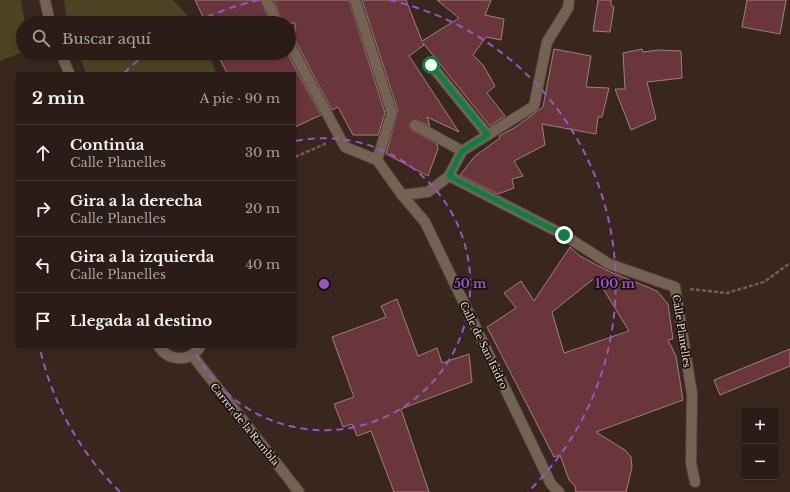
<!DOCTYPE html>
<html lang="es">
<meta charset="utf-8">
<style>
body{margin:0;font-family:"Libre Baskerville",serif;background:#332520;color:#f1f3f6}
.controls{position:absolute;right:12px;bottom:12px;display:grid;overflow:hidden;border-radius:0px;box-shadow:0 2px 6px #0003}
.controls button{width:36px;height:36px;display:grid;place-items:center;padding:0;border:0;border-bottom:1px solid #473a36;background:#2b1c17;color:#f1f3f6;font:20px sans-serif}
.stop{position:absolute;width:12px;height:12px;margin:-9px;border:3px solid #0b8043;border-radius:50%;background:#fff}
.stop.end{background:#0b8043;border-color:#fff;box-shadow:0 1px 4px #0008}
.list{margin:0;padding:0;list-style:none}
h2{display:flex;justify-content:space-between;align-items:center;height:52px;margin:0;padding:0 16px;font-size:17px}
h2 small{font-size:13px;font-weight:400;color:#a6a1a1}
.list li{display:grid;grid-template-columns:26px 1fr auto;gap:12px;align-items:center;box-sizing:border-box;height:56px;padding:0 16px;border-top:1px solid #473a36}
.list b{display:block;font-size:15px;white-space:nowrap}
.list p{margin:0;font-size:13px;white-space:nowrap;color:#a6a1a1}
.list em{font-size:13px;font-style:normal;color:#a6a1a1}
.icon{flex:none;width:22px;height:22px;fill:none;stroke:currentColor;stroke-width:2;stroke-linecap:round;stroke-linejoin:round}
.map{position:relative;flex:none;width:790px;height:492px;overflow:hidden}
.search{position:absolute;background:#2b1c17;box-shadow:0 2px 6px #0003;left:16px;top:16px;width:280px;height:44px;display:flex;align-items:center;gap:10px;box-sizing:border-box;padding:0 14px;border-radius:22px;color:#a6a1a1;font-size:15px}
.panel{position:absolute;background:#2b1c17;box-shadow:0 2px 6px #0003;left:16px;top:72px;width:280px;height:276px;border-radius:0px}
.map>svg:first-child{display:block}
</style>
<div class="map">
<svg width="790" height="492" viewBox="0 0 790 492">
<rect width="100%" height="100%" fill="#39261f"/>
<path fill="#4d4424" d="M0,0H21L25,23H23V52L0,61Z
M64,0H173L195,23H67Z
M78,53H208L216,73H86Z"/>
<path fill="#6a363c" stroke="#9b8082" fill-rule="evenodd" d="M195,0H260L271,23H206Z
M273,0H349L385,113L378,135H353L338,107L332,110L295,40V23H284Z
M362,0H406L422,41L459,18L437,0H491L485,15L504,19L501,40L486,37L473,55L483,65L495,86L487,93L505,116L490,126L423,43L424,45L409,56L459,132L427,117L430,126L415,119L410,122L409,126L412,130L437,144L438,149L428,176L386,154L398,111Z
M598,0H611V5L614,7L610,32L593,31Z
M747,0H786L780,34L742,27Z
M554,49L591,56L586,87L609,88L602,117H598L596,134L542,124L545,145L514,161L523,176L512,179L514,188L498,194L460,175L475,156L500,138L499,136L514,128L543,107Z
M642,49L643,52L659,50L681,51L682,78L647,82L656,119L631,130L615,89H625L623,53Z
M217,53H287L321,115L295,127V73H227Z
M570,247L580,256L606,270L657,291L668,304L673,339L668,340L676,356L683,400L596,432L625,450L631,457L632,467L626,492H576L575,486L569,480L560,455L554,457L487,327L516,308L504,293L521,281L534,301ZM596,277L629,331L564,353L552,312Z
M397,299L418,356L437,348L442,363L469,354L472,382L401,409L429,492H394L371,431L357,436L352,424L343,427L334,404L354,397L332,337L386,317L381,306Z
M790,349V366L720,395L714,380Z"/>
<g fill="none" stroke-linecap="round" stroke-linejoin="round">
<g stroke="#55433c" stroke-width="12">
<path id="minor" d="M45,0L50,23
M266,0L278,23
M289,43L345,147L377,160L392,113L355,0
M61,53L69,73
M431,65L488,135
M415,125L462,151
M449,176L462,151L534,106L547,42L568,8L569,0
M402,195L428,192L449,176L564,235L609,264L675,287L692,394L691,463L695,482
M159,347C169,361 189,363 200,347
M192,355L299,492"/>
</g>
<g stroke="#55433c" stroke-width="12">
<path id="tertiary" d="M377,160L402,195L425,222L551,484L559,492"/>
</g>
<path stroke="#6f5e58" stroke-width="2.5" stroke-dasharray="4 2" stroke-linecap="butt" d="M295,157L327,143
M690,289L727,293L764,282L790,263"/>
<use href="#minor" stroke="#746353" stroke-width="10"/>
<use href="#tertiary" stroke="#746353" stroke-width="10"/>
</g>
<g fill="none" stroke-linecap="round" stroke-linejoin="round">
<path stroke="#0b8043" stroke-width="5" d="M431,65L488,135L462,151L449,176L564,235"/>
</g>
<g fill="none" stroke="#9657c4" stroke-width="2" stroke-dasharray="7 5">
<path d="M296 141A146 146 0 1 1 193 348"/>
<path d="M120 492A291 291 0 0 1 40 349M124 73A291 291 0 0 1 147 53M196 22A291 291 0 0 1 259 0M389 0A291 291 0 0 1 528 492"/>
</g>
<g text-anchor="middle" stroke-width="3.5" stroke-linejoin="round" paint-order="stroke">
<g font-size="10" fill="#e7d9d5" stroke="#1a110e">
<text transform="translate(682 331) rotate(81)" y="4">Calle Planelles</text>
<text transform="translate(484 345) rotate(64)" y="4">Calle de San Isidro</text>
<text transform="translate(245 424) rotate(51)" y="4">Carrer de la Rambla</text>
</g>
</g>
<circle cx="324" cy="284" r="6" fill="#9657c4" stroke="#1a110e" stroke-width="2"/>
<g font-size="12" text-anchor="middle" font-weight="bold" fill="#9657c4" stroke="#1a110e" stroke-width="3.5" stroke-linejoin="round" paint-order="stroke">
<text x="470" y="288">50 m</text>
<text x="615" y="288">100 m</text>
</g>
</svg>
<div class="controls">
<button>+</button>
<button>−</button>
</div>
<div class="stop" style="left:431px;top:65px"></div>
<div class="stop end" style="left:564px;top:235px"></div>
<div class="search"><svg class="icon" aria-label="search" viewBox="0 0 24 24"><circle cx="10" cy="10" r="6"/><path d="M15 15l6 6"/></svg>Buscar aquí</div>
<section class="panel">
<h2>2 min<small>A pie · 90 m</small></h2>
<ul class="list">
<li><svg class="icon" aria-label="ahead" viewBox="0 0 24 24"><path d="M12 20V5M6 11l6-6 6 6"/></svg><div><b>Continúa</b><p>Calle Planelles</p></div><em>30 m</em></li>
<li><svg class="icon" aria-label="right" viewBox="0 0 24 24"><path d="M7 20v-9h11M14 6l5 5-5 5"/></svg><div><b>Gira a la derecha</b><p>Calle Planelles</p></div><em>20 m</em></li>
<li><svg class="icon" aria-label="left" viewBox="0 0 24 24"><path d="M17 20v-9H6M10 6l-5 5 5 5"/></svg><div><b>Gira a la izquierda</b><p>Calle Planelles</p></div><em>40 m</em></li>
<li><svg class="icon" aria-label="arrive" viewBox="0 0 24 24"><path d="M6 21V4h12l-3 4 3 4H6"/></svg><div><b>Llegada al destino</b></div></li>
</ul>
</section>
</div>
